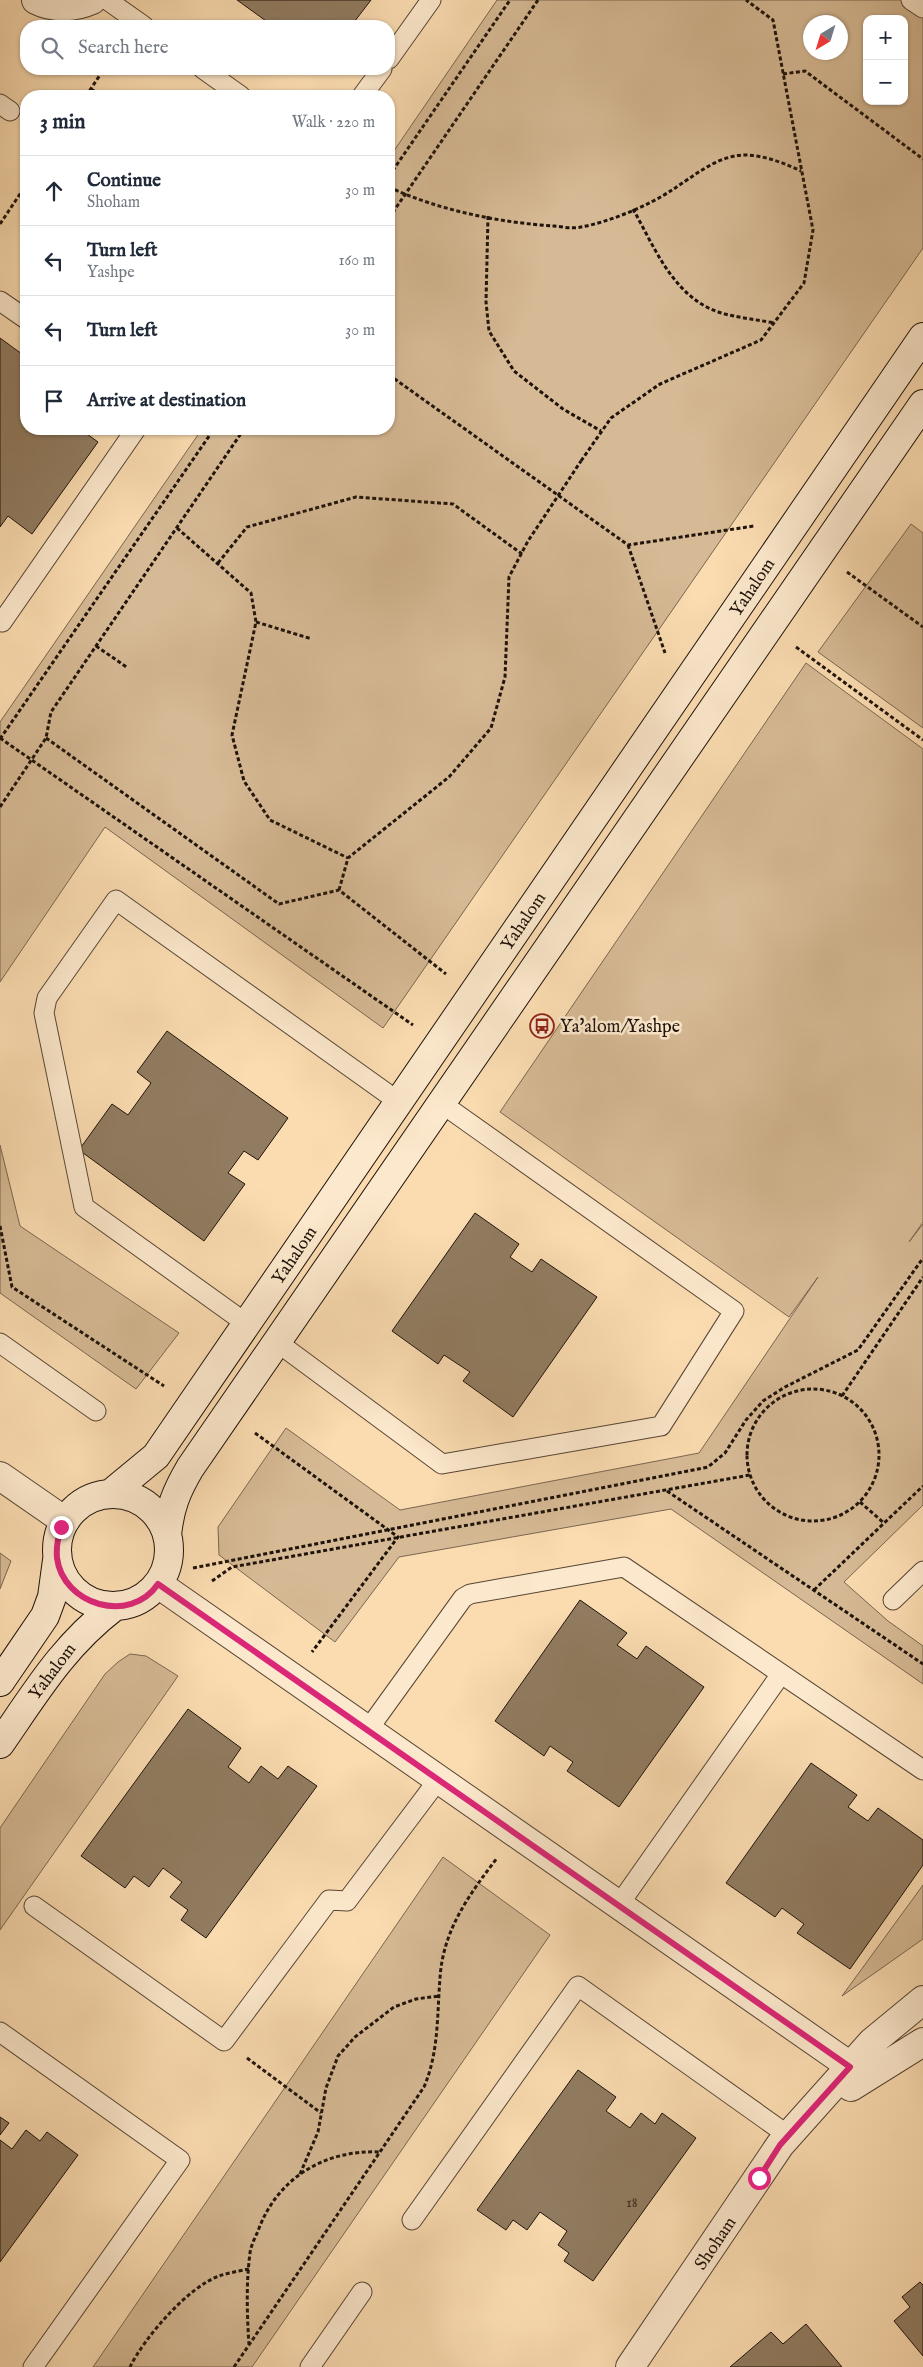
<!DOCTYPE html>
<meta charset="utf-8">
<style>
body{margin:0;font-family:"IM FELL English",serif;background:#f2f2f3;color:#1f2937}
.controls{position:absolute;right:15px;top:15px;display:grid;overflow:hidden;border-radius:10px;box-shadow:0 1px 4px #0004}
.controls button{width:45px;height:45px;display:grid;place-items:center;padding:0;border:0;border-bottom:1px solid #e0e1e3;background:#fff;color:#1f2937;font:25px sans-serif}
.compass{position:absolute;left:803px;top:15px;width:45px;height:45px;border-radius:50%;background:#fff;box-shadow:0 1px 4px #0004;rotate:218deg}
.stop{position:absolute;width:15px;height:15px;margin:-11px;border:4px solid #db2777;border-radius:50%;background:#fff}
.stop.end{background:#db2777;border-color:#fff;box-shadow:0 1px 5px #0008}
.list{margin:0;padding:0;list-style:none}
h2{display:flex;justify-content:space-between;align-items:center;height:65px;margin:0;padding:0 20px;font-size:21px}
h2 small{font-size:16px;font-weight:400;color:#747a83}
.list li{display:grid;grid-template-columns:32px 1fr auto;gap:15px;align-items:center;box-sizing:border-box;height:70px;padding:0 20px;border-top:1px solid #e0e1e3}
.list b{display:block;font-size:19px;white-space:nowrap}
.list p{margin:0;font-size:16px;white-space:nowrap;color:#747a83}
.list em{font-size:16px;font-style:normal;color:#747a83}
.icon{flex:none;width:28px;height:28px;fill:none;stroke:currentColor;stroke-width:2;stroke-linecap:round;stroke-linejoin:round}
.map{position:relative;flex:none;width:923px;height:2367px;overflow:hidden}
.search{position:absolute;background:#fff;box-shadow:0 1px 4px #0004;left:20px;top:20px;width:375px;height:55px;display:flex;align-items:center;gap:12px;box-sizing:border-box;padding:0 18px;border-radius:20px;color:#747a83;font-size:19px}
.panel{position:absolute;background:#fff;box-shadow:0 1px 4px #0004;left:20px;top:90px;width:375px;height:345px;border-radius:20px}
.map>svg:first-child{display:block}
</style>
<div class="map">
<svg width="923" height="2367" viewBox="0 0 923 2367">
<rect width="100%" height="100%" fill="#fbdcb1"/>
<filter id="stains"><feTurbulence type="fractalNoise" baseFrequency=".004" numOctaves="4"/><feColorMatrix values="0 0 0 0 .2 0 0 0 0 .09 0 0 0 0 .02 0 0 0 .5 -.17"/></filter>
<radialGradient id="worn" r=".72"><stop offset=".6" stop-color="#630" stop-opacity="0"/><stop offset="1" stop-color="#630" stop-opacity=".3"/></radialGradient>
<path fill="#d6ba95" stroke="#7a6650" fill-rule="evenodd" d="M497,0H923V248L383,1028L105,827L0,982V722L202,429H389V158ZM867,19H904V101H867ZM810,22H840V52H810Z
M911,524L923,533V728L818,652Z
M806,663L923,749V1222L909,1242L923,1224V1505L844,1582L888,1621L923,1646V1684L671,1509L399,1557L335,1642L219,1555L218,1527L286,1428L400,1510L699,1453L818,1277L789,1317L500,1112Z
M0,1145L20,1226L179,1333L136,1389L0,1293Z
M0,1553L11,1561L0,1589Z
M130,1654L146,1656L178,1676L0,1930V1828L105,1674L118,1662Z
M443,1857L550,1935L252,2367H93Z
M923,1885V1939L842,1996Z"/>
<path fill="#917c61" stroke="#1f130b" d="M237,0H371L351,26H273Z
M0,338L26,357V429H80L98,442L32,534L8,516L0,527Z
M167,1031L288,1118L258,1160L244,1151L228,1173L245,1184L204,1241L79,1150L112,1104L128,1115L151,1083L137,1072Z
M475,1213L519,1244L510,1257L532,1272L541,1259L597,1297L513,1417L463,1381L470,1372L444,1355L438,1364L392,1331Z
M580,1600L627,1633L617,1645L637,1659L646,1646L704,1687L619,1807L567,1771L573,1762L550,1746L544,1756L495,1721Z
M188,1709L241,1748L228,1767L249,1783L261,1766L278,1779L288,1766L317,1786L206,1938L181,1920L188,1910L170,1897L182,1882L163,1868L149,1887L134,1876L125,1888L81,1856Z
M811,1763L857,1795L848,1807L868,1821L878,1808L923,1840V1865L850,1969L797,1933L804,1924L782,1908L775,1917L726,1883Z
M578,2070L616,2097L606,2111L630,2128L641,2113L655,2124L662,2113L696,2138L593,2281L564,2261L569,2253L558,2245L567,2231L540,2212L527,2230L513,2220L506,2230L477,2210Z
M0,2117L9,2123L0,2135Z
M26,2130L40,2141L47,2132L78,2155L0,2262V2140L12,2149Z
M920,2282L923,2285V2356L894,2321L910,2307L902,2297Z
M806,2324L842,2367H730L771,2332L783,2344Z"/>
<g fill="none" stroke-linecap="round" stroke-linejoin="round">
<g stroke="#564534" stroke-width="21">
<path id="lane" d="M107,0L144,26
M911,0L923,8
M389,59L431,0
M203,69L241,96
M362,96L382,69
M0,104L10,111
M0,301L26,319
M0,621L2,622L136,429
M247,1324L84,1207L44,1013L47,998L116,900L399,1102
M277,1342L442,1464L661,1426L734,1311L441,1103
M0,1343L96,1411
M893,1600L923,1571
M367,1731L463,1598L470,1594L624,1567L923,1770
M34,1906L224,2041L329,1900L347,1901L438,1780
M618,1906L781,1674
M0,2032L180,2160L33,2367
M412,2220L578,1986L789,2136
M310,2367L362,2292"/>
</g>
<g stroke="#564534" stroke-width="30">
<path id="street" d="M36,0C54,9 74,8 92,0
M0,1476L65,1521
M158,1584L866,2077
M851,2087L923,2042
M630,2367L780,2145L872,2042L923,2000"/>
</g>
<g stroke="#1f130b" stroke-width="30">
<path id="secondary" d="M110,1494L156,1456L923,337
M57 1550a56 56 0 1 1 112 0a56 56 0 1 1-112 0Z
M167,1535C170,1507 176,1492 190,1468L923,404
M0,1682L45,1616L52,1597L57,1560
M0,1744C36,1692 63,1646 114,1607"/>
</g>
<path stroke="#1f130b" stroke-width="3" stroke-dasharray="4 2.5" stroke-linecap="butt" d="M783,74L805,71L923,159
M91,89L102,96
M86,96L104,69
M389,176L510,0
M389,187C437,210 502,223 554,226C563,227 573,229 581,227C609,222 648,206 672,190C694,176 719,154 747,155C766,156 784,163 801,171
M633,209C656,250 675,301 725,314C741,318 758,320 775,323
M488,216L486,302L489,331L514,371L563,409L601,431
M389,218L538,0
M0,224L26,185
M389,375L628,545L754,526
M581,461L611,418L660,384L761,340L804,283L813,230L773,20L746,0
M177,528L251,593L256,622L232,735L244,781L270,820L348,858
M628,545L665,653
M218,563L247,527L356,497L453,504L522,554
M847,572L923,627
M256,622L312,639
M96,646L128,668
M796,647L923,740
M0,738L413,1025
M46,738L279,904L339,890L446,974
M0,739L214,429
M0,807L46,738L51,712L244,429
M339,890L348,858L449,777L491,728L505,677L509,577L528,541L540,523
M0,1226L12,1287L164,1386
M747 1455a66 66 0 1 1 132 0a66 66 0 1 1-132 0Z
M842,1396L923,1277
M255,1433L398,1537L312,1652
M667,1491L923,1664
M860,1502L884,1523
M193,1568L708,1467L725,1453L746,1420L763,1401L785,1387L858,1350L923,1258
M212,1581L232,1567L750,1475
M814,1590L923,1486
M247,2058L321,2113
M300,2174L318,2132L326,2088L338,2056L355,2037L394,2007L416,1999L439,1996
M249,2345C247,2315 246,2283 250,2253C251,2245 255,2238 258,2231C277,2178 325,2149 381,2152
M130,2367C144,2338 188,2287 219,2276C228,2273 239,2271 249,2269
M234,2367L424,2087C439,2052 437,2015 440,1978C443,1930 469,1895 497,1858"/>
<use href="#lane" stroke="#fce8cc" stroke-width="19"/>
<use href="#street" stroke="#fce8cc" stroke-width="28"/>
<use href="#secondary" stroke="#fce8cc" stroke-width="28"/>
<path stroke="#1f130b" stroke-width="3" stroke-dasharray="4 2.5" stroke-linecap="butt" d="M540,523L581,461"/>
</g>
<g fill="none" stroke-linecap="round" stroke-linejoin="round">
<path stroke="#db2777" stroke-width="6" d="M61,1527C58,1537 56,1547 57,1558C63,1605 130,1625 158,1584L850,2067L780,2145L759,2178"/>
</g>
<defs>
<g id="bus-ring" transform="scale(1.25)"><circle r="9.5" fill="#fce8cc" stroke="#8f2418" stroke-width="1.5"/><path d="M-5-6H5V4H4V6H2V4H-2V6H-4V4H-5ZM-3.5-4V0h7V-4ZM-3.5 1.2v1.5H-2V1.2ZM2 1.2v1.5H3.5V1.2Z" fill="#8f2418"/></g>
</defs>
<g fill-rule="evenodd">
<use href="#bus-ring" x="542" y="1026"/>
</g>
<g text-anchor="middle" stroke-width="5" stroke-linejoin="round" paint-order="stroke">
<g font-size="15" fill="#3c2d20">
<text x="632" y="2207">18</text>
</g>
<g font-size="18" fill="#1f130b" stroke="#fce8cc">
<text transform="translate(752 587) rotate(-56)" y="6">Yahalom</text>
<text transform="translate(523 921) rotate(-56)" y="6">Yahalom</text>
<text transform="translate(294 1255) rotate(-56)" y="6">Yahalom</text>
<text transform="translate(52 1671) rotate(-53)" y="6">Yahalom</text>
<text transform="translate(715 2243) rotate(-56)" y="6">Shoham</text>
</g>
<g font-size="18" fill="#1f130b" stroke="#fce8cc" text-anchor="start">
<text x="560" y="1032">Ya'alom/Yashpe</text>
</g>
</g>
<rect width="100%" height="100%" filter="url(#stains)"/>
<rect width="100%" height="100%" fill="url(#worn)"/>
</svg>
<div class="controls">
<button>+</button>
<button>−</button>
</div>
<svg class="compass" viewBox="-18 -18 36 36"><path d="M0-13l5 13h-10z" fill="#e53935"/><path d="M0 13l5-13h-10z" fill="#747a83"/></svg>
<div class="stop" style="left:759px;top:2178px"></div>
<div class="stop end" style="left:61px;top:1527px"></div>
<div class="search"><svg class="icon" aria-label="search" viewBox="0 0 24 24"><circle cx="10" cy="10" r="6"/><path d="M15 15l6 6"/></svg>Search here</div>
<section class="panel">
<h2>3 min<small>Walk · 220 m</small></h2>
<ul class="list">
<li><svg class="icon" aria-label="ahead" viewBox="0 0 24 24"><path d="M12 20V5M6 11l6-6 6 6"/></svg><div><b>Continue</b><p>Shoham</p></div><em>30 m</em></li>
<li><svg class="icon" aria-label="left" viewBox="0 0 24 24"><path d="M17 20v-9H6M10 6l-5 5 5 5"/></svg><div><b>Turn left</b><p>Yashpe</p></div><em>160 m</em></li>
<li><svg class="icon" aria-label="left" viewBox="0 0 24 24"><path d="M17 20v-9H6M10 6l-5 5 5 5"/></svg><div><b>Turn left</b></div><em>30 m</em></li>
<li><svg class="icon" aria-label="arrive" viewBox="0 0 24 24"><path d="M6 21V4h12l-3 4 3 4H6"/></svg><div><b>Arrive at destination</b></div></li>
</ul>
</section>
</div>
